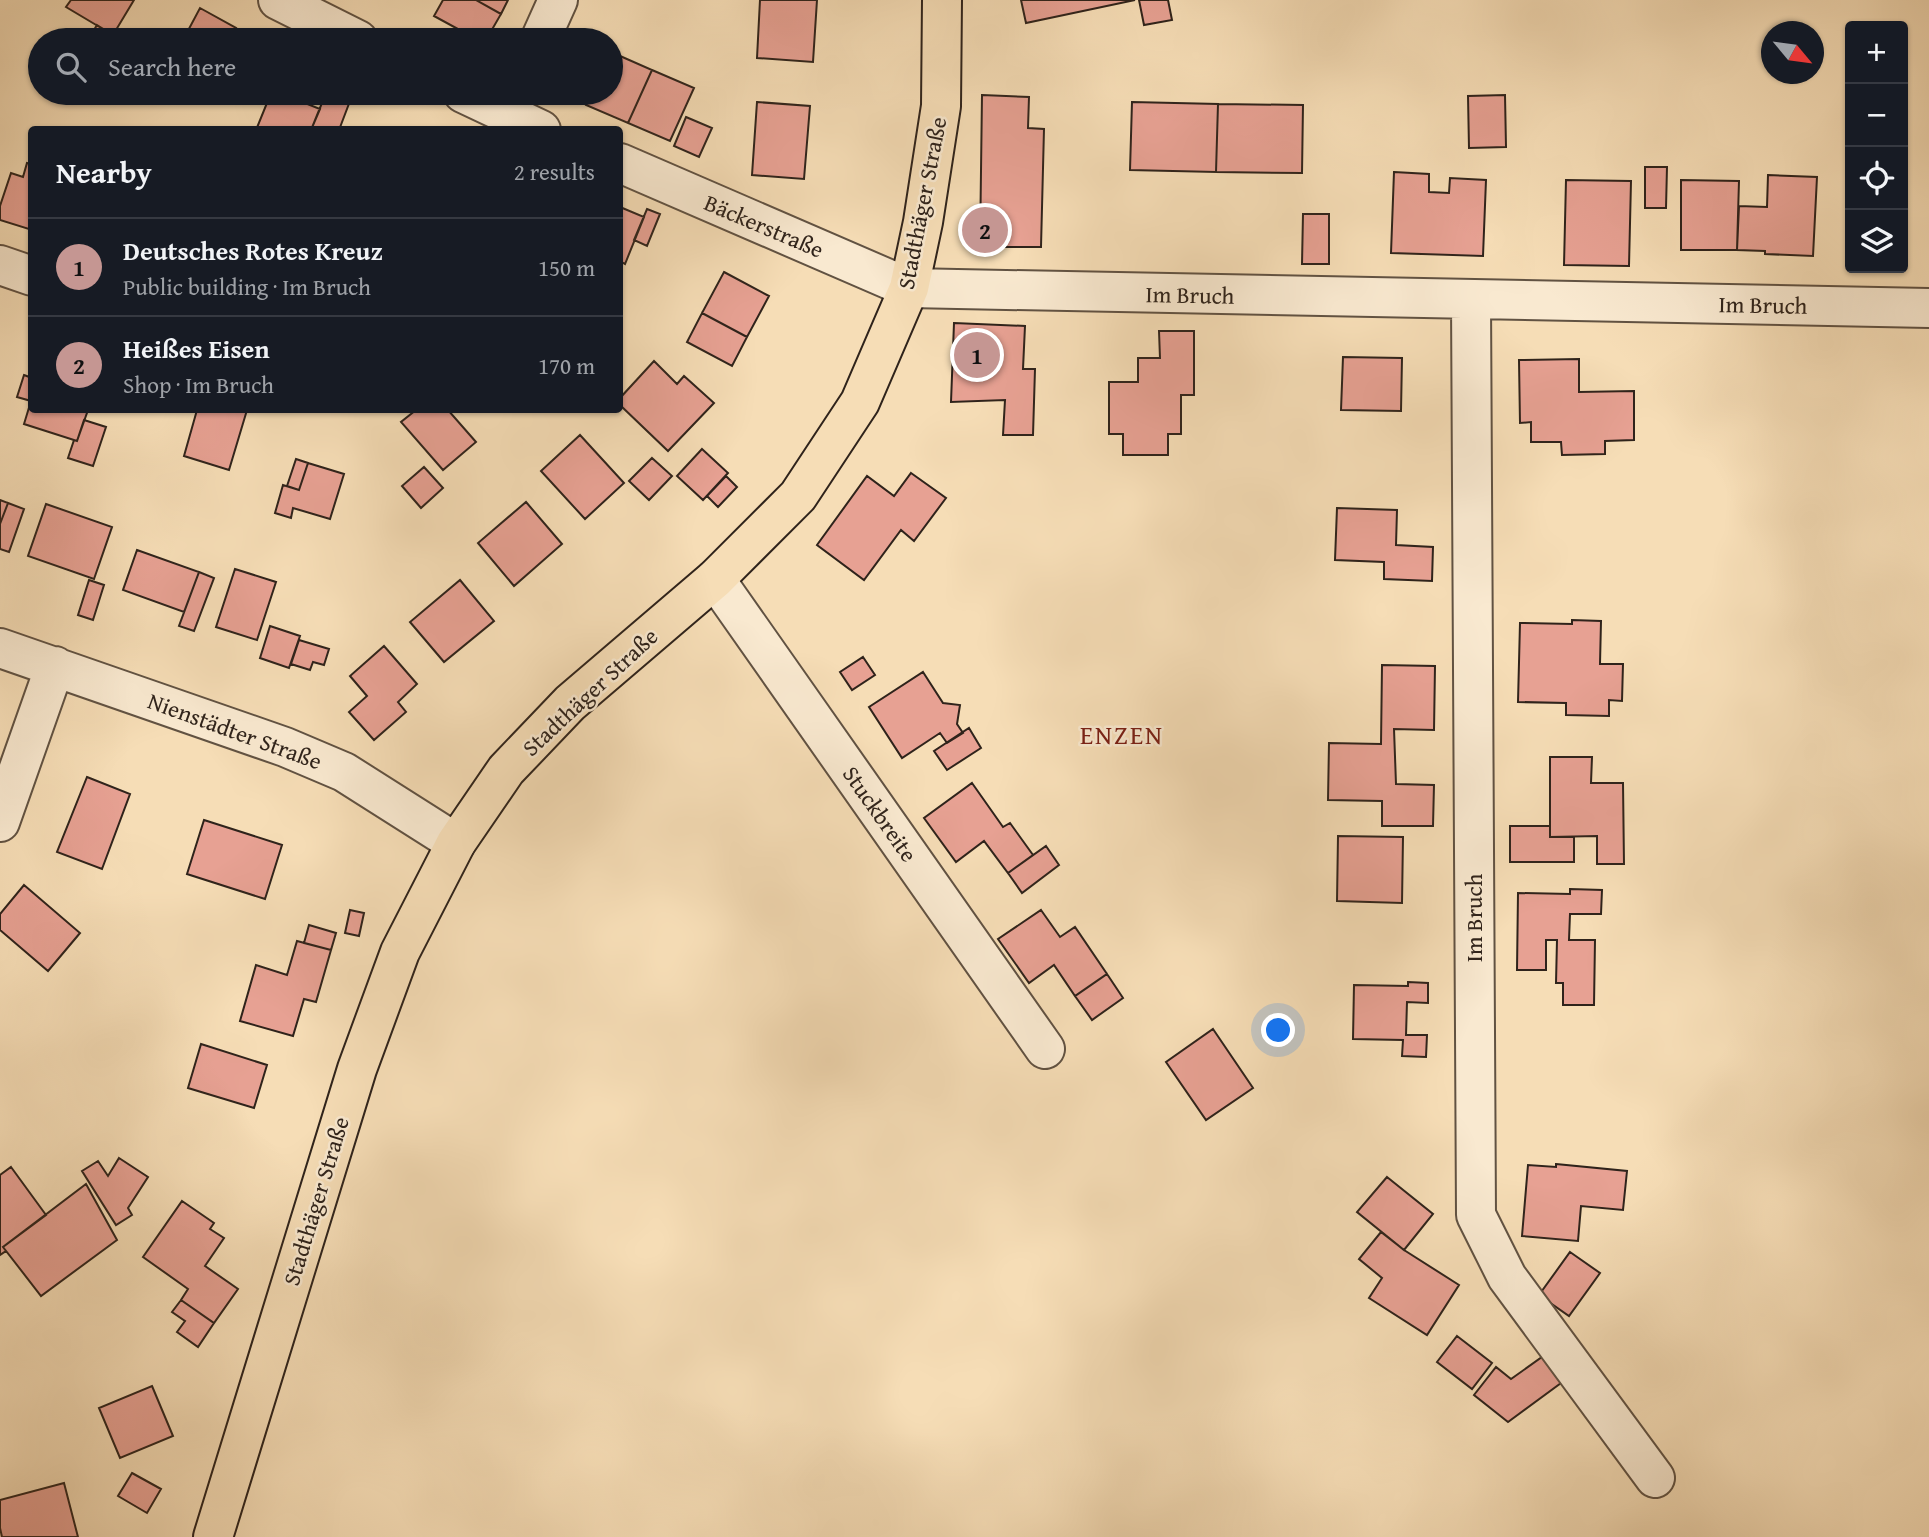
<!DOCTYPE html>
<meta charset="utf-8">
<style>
body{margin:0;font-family:"Gentium Book Plus",serif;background:#20242c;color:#f1f3f6}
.controls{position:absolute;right:21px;top:21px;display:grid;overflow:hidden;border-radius:7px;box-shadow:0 2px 5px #0004}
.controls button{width:63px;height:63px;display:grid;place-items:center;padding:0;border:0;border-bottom:2px solid #363941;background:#171b24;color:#f1f3f6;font:35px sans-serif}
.compass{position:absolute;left:1761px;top:21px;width:63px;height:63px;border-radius:50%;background:#171b24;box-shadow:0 2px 5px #0004;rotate:119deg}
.you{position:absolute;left:1279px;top:1031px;width:24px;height:24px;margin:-18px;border:5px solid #fff;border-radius:50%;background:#1a73e8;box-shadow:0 0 0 10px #1a73e833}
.badge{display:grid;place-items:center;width:46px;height:46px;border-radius:50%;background:#c59692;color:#111;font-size:23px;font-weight:700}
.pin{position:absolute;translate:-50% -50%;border:4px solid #fff;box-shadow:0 2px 7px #0006}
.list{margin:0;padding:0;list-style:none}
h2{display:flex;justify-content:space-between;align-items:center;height:91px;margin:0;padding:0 28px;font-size:30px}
h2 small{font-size:23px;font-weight:400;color:#9ea1a6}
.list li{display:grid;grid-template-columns:46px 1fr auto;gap:21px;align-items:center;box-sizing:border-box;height:98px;padding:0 28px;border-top:2px solid #363941}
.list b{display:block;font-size:26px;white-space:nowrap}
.list p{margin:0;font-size:23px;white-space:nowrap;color:#9ea1a6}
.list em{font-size:23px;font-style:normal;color:#9ea1a6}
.icon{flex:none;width:38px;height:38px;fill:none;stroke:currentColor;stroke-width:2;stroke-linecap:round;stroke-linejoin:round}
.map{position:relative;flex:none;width:1929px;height:1537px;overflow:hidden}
.search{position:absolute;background:#171b24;box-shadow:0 2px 5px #0004;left:28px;top:28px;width:595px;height:77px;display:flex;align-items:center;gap:18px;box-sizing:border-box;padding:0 24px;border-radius:38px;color:#9ea1a6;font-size:26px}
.panel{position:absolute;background:#171b24;box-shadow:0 2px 5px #0004;left:28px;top:126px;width:595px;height:287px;border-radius:7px}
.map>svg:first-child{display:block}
</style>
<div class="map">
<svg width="1929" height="1537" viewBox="0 0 1929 1537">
<rect width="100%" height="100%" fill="#f6ddb6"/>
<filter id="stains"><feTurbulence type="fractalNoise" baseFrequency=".00286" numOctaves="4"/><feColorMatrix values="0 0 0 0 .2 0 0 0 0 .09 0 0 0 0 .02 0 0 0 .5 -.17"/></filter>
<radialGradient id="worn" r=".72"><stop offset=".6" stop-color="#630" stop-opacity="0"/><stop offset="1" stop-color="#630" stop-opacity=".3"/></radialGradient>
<path fill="#e7a193" stroke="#2f231b" stroke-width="2" d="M71,0H134L113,35L66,7Z
M443,0H476L501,14L486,40H478L434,16Z
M476,0H508L501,14Z
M760,0H817L813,62L757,58Z
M1021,0H1135L1026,23Z
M1139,0H1168L1172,20L1144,25Z
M200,8L236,28L229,40H183Z
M97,25L113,35L122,40H88Z
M458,29L478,40H452Z
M611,52L652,70L628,123L586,105L591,93H611Z
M652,70L694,88L670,141L628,123Z
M271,93H280L320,109L311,130H256Z
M326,93H353L339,130H311Z
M982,95L1029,97L1028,128L1044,129L1041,247H980Z
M1505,95L1506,147L1469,148L1468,96Z
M757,102L810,106L804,179L752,175Z
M1132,102L1218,104L1216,172L1130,170Z
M1218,104L1303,105L1302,173L1216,172Z
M686,117L712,128L699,157L674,146Z
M27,163L32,164V230L0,220V206L11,173L23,177Z
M1645,167H1667L1666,208H1645Z
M1394,172L1429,174V192L1449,193L1450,178L1486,180L1483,256L1391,253Z
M1768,175L1817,177L1813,256L1765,254V251L1737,250L1739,206L1767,207Z
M1566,180L1631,181L1629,266L1564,265Z
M1681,180L1739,181L1737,250H1681Z
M620,207L644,217L625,264L620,261Z
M647,209L660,214L647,246L634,240Z
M1303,214H1329V264H1302Z
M724,272L769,296L747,337L702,313Z
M702,313L747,337L732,366L687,342Z
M954,323L1025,326L1023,369H1035L1033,435H1003L1005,400L951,402Z
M1159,331H1194V395H1181V434H1168V455H1123V434H1109V382H1138V358H1160Z
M1343,357L1402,358L1401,411L1341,410Z
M1579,359V392L1634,391V440L1605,441V454L1562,455L1561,442H1531V422L1520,423L1519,360Z
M654,361L677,384L684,376L714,403L668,451L620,405V398Z
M24,375L32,378V410H88L77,441L24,424L31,401L17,397Z
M197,410H247L229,470L184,456Z
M416,410H448L476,442L443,470L401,422Z
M84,420L106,427L93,466L68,458L74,440L77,441Z
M580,435L624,483L585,519L541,471Z
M702,449L728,473L703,500L677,476Z
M652,458L672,476L649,500L629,481Z
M296,459L308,463L299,490L287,486Z
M308,463L344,474L330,519L293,508L291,518L275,513L283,485L299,490Z
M424,467L443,488L421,508L402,486Z
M911,473L946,498L914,541L901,530L864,580L817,545L867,476L894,496Z
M726,476L737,487L718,507L707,496Z
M0,500L8,503L0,524Z
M526,502L562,544L514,586L478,543Z
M8,503L24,509L9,552L0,549V524Z
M46,504L112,527L94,579L28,556Z
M1337,508L1397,510L1396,545L1433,547L1432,581L1384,579V562L1335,560Z
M137,550L199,572L184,612L123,590Z
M235,569L276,582L257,640L216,627Z
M199,572L214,578L194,631L179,626Z
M89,580L104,585L93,620L78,615Z
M460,580L494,621L444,662L410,622Z
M1572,620L1601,621L1600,664H1623L1622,701L1609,700V716L1566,715V703L1518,702L1520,623L1572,624Z
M270,626L300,636L289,668L260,658Z
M299,640L329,649L324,665L313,662L310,670L291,664Z
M384,646L417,684L398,702L406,712L374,740L349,712L367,696L350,676Z
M863,657L875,675L852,690L840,672Z
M1382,665L1435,666L1434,730L1394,729L1396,784L1434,785L1433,826H1382V801L1328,800L1329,743L1381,744Z
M923,672L943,703L960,705L957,724L963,733L947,743L940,733L902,758L869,707Z
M969,728L981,748L947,770L934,751Z
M1550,757H1592L1591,783H1623L1624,864H1597V836L1550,837Z
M87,777L130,794L102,869L57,852Z
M972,783L1003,827L1010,823L1033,855L1008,873L984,841L956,862L924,818Z
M204,820L282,845L265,899L187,874Z
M1510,826H1550V837H1574V862H1510Z
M1338,836L1403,837L1402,903L1337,901Z
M1046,846L1059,865L1022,893L1008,873Z
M24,885L80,933L48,971L0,930V914Z
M1570,889L1602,890L1601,914H1570L1569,940H1595L1594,1005H1563V983H1556L1557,940H1546V970H1517L1518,893L1570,894Z
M350,910L364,913L359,936L345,933Z
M1041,910L1060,937L1075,927L1107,974L1075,996L1054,965L1029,983L998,939Z
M309,925L336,933L331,950L304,943Z
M297,941L331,950L316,1002L304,999L293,1036L240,1021L256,965L287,975Z
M1107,974L1123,998L1092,1020L1075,996Z
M1408,982L1428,983V1003L1407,1002L1406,1035H1427L1426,1057L1402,1056L1403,1040L1353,1039L1354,985L1408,986Z
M1213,1029L1253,1088L1206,1120L1166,1062Z
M201,1044L267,1065L254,1108L188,1088Z
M119,1158L148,1177L128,1208L132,1215L116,1225L82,1171L98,1161L108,1176Z
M1556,1164L1627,1171L1623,1210L1581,1206L1578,1241L1522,1236L1528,1165L1556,1167Z
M11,1167L46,1215L3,1247L6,1251L0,1255V1175Z
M1387,1177L1433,1214L1404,1250L1357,1212Z
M86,1184L117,1240L41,1296L3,1247Z
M182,1201L214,1223L210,1229L224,1238L205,1266L238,1289L214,1323L181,1300L188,1289L143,1257Z
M1381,1232L1404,1250L1459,1285L1427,1335L1369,1298L1382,1278L1359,1259Z
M1570,1252L1600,1273L1569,1316L1539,1295Z
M181,1300L214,1323L198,1347L177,1332L185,1321L172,1312Z
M1457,1336L1492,1363L1472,1389L1437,1362Z
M1542,1357L1561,1383L1508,1422L1474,1395L1496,1367L1511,1379Z
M152,1386L173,1436L120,1458L99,1408Z
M132,1473L161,1489L147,1513L118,1496Z
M64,1483L78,1537H2L0,1528V1500Z"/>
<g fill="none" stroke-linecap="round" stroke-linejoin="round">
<g stroke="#615242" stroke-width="42">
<path id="minor" d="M278,0L358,40
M540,40L558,0
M463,93L541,130
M620,163L909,288L1929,308
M0,265L32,276
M1471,301L1476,1215L1507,1277L1655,1478
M715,579L1045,1049
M0,648L285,747L344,772L456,843
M0,822L55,666"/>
</g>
<g stroke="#2f231b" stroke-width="42">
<path id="major" d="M213,1537L357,1069L400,952L456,843L506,770L570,703L715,579L798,496L860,402L909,288L923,222L941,106L942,0"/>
</g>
<use href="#minor" stroke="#f9e9d0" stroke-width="38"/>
<use href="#major" stroke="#f6ddb6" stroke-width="38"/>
</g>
<g text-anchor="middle" stroke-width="5" stroke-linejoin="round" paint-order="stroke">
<g font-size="23" fill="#2f231b" stroke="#f9e9d0">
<text transform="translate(922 203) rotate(-79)" y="8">Stadthäger Straße</text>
<text transform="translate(764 226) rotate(23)" y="8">Bäckerstraße</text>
<text transform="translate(1190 295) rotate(1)" y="8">Im Bruch</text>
<text transform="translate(1763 305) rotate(1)" y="8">Im Bruch</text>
<text transform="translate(590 692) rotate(-43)" y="8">Stadthäger Straße</text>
<text transform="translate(235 731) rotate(20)" y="8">Nienstädter Straße</text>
<text transform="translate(880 814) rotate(55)" y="8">Stuckbreite</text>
<text transform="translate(1474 918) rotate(-90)" y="8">Im Bruch</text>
<text transform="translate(316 1201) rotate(-73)" y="8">Stadthäger Straße</text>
</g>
<g font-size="26" letter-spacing="2" fill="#7a1f14" stroke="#f9e9d0">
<text x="1122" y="744">ENZEN</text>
</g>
</g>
<rect width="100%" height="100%" filter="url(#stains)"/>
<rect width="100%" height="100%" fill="url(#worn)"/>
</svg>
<div class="controls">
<button>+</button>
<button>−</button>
<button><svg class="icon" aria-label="locate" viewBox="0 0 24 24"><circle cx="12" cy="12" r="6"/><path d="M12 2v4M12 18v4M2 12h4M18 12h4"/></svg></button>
<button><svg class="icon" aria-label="layers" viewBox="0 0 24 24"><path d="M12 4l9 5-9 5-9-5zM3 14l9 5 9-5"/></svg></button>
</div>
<svg class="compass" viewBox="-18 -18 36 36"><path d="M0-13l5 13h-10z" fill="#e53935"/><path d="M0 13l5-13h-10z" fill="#9ea1a6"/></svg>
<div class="you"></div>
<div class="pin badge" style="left:977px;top:355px">1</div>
<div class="pin badge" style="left:985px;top:230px">2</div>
<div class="search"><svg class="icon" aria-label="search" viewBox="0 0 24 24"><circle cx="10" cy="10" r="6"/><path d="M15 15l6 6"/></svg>Search here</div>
<section class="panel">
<h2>Nearby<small>2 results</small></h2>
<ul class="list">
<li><span class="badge">1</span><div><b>Deutsches Rotes Kreuz</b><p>Public building · Im Bruch</p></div><em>150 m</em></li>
<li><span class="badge">2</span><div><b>Heißes Eisen</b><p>Shop · Im Bruch</p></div><em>170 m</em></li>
</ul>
</section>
</div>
